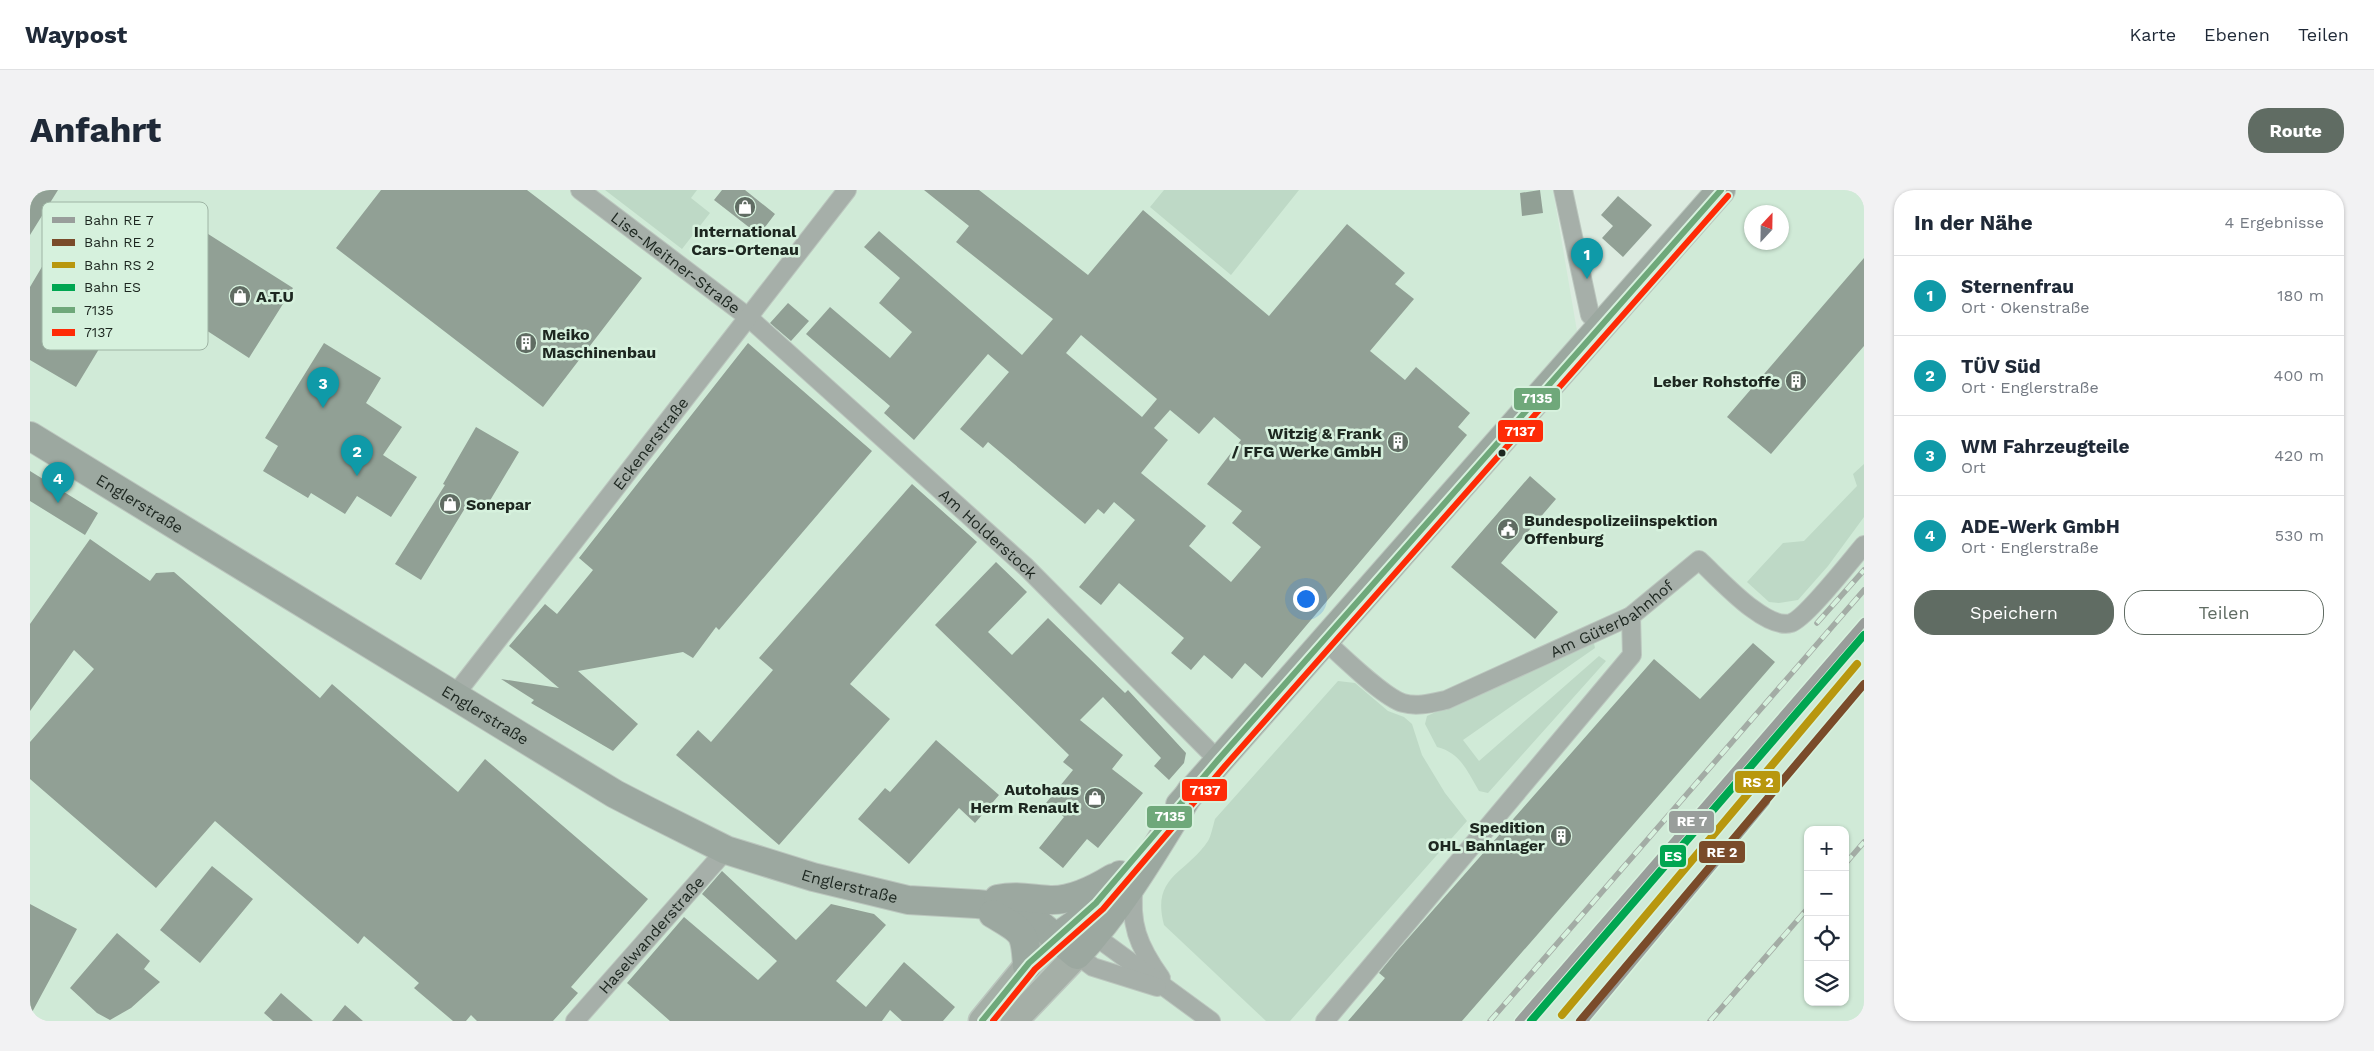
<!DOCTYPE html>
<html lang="de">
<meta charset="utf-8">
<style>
body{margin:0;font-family:"Work Sans",sans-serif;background:#f2f2f3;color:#1f2937}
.controls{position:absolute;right:15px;bottom:15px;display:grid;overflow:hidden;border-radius:10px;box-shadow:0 1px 4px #0004}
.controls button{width:45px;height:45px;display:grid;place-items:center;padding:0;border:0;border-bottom:1px solid #e0e1e3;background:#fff;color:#1f2937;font:25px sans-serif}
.compass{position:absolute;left:1714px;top:15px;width:45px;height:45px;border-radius:50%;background:#fff;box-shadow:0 1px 4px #0004;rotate:22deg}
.you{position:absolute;left:1275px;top:408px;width:18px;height:18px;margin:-12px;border:4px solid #fff;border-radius:50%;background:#1a73e8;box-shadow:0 0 0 8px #1a73e833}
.badge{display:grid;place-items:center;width:32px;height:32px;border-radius:50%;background:#606c63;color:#fff;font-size:16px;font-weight:700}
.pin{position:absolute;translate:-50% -41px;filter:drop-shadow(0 1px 2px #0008)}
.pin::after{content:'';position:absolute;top:26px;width:18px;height:15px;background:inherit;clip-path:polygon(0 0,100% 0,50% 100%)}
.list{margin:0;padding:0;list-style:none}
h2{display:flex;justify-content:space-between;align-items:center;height:65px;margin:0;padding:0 20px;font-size:21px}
h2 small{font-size:16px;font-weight:400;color:#747a83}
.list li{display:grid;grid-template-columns:32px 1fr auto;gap:15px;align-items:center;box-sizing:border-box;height:80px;padding:0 20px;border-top:1px solid #e0e1e3}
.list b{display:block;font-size:19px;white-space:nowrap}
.list p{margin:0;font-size:16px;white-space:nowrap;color:#747a83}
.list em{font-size:16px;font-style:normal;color:#747a83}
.actions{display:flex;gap:10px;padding:15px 20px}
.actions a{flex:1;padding:11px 0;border:1px solid #606c63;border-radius:20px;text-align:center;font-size:18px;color:#606c63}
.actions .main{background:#606c63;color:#fff}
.icon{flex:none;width:28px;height:28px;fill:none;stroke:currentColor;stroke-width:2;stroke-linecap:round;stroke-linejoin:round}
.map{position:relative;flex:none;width:1834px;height:831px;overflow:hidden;border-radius:20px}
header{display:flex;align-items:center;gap:30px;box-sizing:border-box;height:70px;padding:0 25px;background:#fff;border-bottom:1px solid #e0e1e3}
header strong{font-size:24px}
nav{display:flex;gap:28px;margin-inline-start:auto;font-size:18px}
.intro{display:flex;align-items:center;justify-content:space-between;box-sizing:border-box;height:120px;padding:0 30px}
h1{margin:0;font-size:35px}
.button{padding:12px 22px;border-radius:20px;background:#606c63;color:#fff;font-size:18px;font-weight:700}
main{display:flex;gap:30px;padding:0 30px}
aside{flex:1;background:#fff;border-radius:20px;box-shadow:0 1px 4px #0004}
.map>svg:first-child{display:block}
</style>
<header>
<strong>Waypost</strong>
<nav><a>Karte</a><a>Ebenen</a><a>Teilen</a></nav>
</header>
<div class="intro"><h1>Anfahrt</h1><a class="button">Route</a></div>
<main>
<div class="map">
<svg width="1834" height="831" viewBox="0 0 1834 831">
<rect width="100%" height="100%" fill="#dcebe0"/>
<path fill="#d0ead7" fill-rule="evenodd" d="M0,0H1523L1548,147L1671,0H1834V831H0ZM1722,22H1752V52H1722ZM1778,640H1815V812H1778Z"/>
<path fill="#bed9c6" d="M575,0H667L661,8L680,23L652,59Z
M1134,0H1269L1201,85L1120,17Z
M1834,274V327L1798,376L1768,410L1749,413L1739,412L1717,392L1753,353L1774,351L1827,296L1823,284Z
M1563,449L1565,458L1433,550L1449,571L1569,466L1576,471L1458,603L1449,601C1437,581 1431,563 1407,557L1395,534L1397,526Z
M1308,491L1325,493L1358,521L1374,527L1382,534L1392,565L1415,603L1437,631L1260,831H1236L1134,735C1121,686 1156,684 1178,651C1181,646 1183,636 1185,629Z"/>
<path fill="#91a095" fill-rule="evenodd" d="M0,0H28L0,45Z
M351,0H497L612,88L513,217L306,58Z
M692,0H715L745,24L729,45L684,10Z
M894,0H949L1058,85L1113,20L1239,126L1317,34L1375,83L1365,94L1384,109L1340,161L1375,190L1386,177L1440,223L1428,237L1437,245L1232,488L1215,473L1202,489L1174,465L1161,480L1141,463L1154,448L1089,393L1071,415L1049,397L1105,330L1084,312L1074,324L1068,319L1055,334L958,252L953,258L930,239L979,182L958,164L884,250L854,223L860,216L776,144L800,117L860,168L882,142L849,113L870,88L834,57L849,41L992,165L1023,129L926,52L939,36ZM1051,145L1127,209L1112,227L1036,163ZM1140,220L1169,244L1184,227L1211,250L1177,294L1212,321L1202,333L1231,357L1201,392L1159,356L1176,336L1111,283L1138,250L1124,238Z
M1510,0L1513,23L1492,26L1490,3Z
M1588,6L1622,35L1593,67L1572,48L1583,36L1571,25Z
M73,20L89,30L82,43L116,63L62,155L69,159L46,197L0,170V97L32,43L53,55Z
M175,42L263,98L219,168L162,131L173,113L142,93Z
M1834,68V156L1741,264L1697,227Z
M758,113L779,131L761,151L740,133Z
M294,153L351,188L336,213L372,237L353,265L387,287L361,327L327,306L315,324L281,303L278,308L233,281L248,256L235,248Z
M718,153L842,261L689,440L686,437L663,468L653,462L548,481L608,534L583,561L501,513L504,510L471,489L529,498L479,456L515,414L527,424L563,380L549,368Z
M446,237L489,262L455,319L440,310L391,390L365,374L415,295L413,294Z
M0,281L68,323L55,345L0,311Z
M1500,286L1526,309L1471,373L1528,422L1505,449L1421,377Z
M882,294L947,352L820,494L860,529L749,655L646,565L668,540L681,552L743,480L729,468Z
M60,349L120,391L126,383L144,382L290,508L302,494L428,602L455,569L618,709L541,797L548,803L523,831H447L441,825L436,831H423L384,798L389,793L334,746L328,754L185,631L126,698L0,589V552L64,479L44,460L0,521V434Z
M966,372L997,402L958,442L982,465L1018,428L1095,503L1098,500L1156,563L1154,573L1139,590L1124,576L1131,568L1073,507L1050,530L1093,565L1082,579L1113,603L1068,658L1057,649L1033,678L1009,658L1034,627L1016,613L1043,580L1033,572L1039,565L905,435Z
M1723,453L1745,472L1432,831H1318L1355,788L1349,783L1367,761L1624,469L1670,509Z
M906,550L969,605L945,633L929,618L879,674L828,629L855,598L860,602Z
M182,676L223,709L170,773L130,740Z
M692,681L766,750L801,714L844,724L856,735L806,791L836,817L874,772L925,817L913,831H872L860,820L852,831H640L597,793L654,727L728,790L747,771L672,704Z
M0,714L47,739L0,826Z
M87,743L120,771L114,779L130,792L101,818L80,830L67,823L40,798Z
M251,803L283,831H243L234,823Z
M315,815L333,831H302Z"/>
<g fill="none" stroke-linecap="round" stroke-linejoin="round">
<g stroke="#bbc6be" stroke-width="20">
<g id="minor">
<path id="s1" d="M550,0L718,127L996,377L1188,570"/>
<path d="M1533,0L1560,125L1571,136"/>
<path id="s2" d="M1294,450C1312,466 1353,507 1373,513C1387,517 1402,513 1416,510L1601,426L1669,370C1687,386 1735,441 1761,433C1776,428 1821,370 1834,355"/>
<path id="s3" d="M424,506L817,0"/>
<path d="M1104,694C1099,733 1108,756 1131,788"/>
<path d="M1065,746L1181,831"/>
<path d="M1047,765L1063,777L1127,797"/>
<path id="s4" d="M545,831L696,660"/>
<path d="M1295,831L1602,465L1601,426"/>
</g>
</g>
<g stroke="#bbc6be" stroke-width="29">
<path id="secondary" d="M952,831L997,776L1027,747
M984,831L1047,765"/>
</g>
<g stroke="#bbc6be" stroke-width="30">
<g id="primary">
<path id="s5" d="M0,246L585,604L618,621L696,660L783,687L878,710L947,714L977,717L1002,728L1047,765C1093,716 1126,658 1161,601"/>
<path d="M1150,615L1691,0"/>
<path d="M968,709C986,705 1002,709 1020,710C1041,711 1065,699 1083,688"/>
<path d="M963,724C993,742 995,740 997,776"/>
<path d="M1027,747L1048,732L1090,685"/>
</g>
</g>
<use href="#minor" stroke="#a6afa9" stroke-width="18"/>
<use href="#secondary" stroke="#a5afa7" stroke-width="26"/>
<use href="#primary" stroke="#9ca8a0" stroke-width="28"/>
<g stroke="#a3aca5" stroke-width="5.5">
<path id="rail" d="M1787,433L1834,380
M1815,674L1834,652
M1460,831L1834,400
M1680,831L1778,718"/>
</g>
<use href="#rail" stroke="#d6f1dd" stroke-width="4" stroke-dasharray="11" stroke-linecap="butt"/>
<g stroke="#d6f1dd" stroke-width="10">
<path id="bus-1" d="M952,831L999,773L1066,713L1188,570L1691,0"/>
</g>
<g stroke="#d6f1dd" stroke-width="10">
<path id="bus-2" d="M963,831L1005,779L1073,719L1195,576L1698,6"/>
</g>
<use href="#bus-1" stroke="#6fa87a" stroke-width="6"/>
<use href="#bus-2" stroke="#fe2b06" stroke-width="6"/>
<g stroke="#d6f1dd" stroke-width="11">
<path id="rail-1" d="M1489,831L1834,432
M1554,831L1736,612"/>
</g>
<g stroke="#d6f1dd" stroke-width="11">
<path id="rail-2" d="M1550,831L1834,494"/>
</g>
<g stroke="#d6f1dd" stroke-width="11">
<path id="rail-3" d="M1532,825L1827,474"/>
</g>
<g stroke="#d6f1dd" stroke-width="11">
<path id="rail-4" d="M1501,831L1834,445"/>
</g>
<use href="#rail-1" stroke="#999e9b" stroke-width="8"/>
<use href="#rail-2" stroke="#7a4b2a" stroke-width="8"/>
<use href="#rail-3" stroke="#b8970e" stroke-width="8"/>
<use href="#rail-4" stroke="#00a651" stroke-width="8"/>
</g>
<defs>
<g id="shop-disc" transform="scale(1.125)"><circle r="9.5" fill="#606c63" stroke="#d6f1dd"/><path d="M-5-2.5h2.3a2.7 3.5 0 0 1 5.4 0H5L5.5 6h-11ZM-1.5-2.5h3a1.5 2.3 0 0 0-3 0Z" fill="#fff"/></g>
<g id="building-disc" transform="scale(1.125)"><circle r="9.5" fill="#606c63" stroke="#d6f1dd"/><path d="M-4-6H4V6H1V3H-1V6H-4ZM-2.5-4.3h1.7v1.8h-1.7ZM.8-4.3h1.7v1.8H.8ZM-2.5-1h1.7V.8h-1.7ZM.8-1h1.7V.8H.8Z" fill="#fff"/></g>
<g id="civic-disc" transform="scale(1.125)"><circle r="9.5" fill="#606c63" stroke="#d6f1dd"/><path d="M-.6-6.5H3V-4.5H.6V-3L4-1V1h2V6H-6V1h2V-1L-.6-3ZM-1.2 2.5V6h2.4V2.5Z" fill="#fff"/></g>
</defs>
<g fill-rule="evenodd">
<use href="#shop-disc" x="715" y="17"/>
<use href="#shop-disc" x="210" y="106"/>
<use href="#building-disc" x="496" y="153"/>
<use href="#building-disc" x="1766" y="191"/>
<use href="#building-disc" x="1368" y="252"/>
<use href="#shop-disc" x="420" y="314"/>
<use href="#civic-disc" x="1478" y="339"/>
<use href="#shop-disc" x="1065" y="608"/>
<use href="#building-disc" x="1531" y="646"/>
</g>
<circle fill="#1d2720" stroke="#d6f1dd" stroke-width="2" cx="1472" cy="263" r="4.5"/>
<g text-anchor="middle" stroke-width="5" stroke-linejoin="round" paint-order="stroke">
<g font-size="16" font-weight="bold" fill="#1d2720" stroke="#d6f1dd" text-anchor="start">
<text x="715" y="47" text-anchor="middle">International<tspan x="715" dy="18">Cars-Ortenau</tspan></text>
<text x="226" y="112">A.T.U</text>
<text x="512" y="150">Meiko<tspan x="512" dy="18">Maschinenbau</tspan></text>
<text x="1750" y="197" text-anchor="end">Leber Rohstoffe</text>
<text x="1352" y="249" text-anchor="end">Witzig &amp; Frank<tspan x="1352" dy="18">/ FFG Werke GmbH</tspan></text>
<text x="436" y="320">Sonepar</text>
<text x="1494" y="336">Bundespolizeiinspektion<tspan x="1494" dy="18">Offenburg</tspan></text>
<text x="1049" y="605" text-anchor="end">Autohaus<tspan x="1049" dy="18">Herm Renault</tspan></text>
<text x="1515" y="643" text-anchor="end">Spedition<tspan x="1515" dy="18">OHL Bahnlager</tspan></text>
</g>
<g font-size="16" fill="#1d2720" stroke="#d6f1dd">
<text dy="6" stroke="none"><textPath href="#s1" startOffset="120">Lise-Meitner-Straße</textPath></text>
<text dy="6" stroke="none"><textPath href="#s3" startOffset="320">Eckenerstraße</textPath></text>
<text dy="6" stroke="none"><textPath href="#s5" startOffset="129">Englerstraße</textPath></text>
<text dy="6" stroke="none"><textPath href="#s1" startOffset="534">Am Holderstock</textPath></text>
<text dy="6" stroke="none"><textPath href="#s2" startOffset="330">Am Güterbahnhof</textPath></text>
<text dy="6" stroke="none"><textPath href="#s5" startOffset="534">Englerstraße</textPath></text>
<text dy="6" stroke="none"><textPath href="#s5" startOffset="939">Englerstraße</textPath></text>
<text dy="6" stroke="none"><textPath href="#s4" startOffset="115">Haselwanderstraße</textPath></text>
</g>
</g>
<rect x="12" y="12" width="166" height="148" rx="8" fill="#d6f1dd" stroke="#9eb4a4" stroke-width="1"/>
<rect x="22" y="27" width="23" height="6" fill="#999e9b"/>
<rect x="22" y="49" width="23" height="7" fill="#7a4b2a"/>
<rect x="22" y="72" width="23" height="6" fill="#b8970e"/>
<rect x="22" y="94" width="23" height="7" fill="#00a651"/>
<rect x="22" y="117" width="23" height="6" fill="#6fa87a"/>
<rect x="22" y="139" width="23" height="7" fill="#fe2b06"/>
<g font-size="14" fill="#1d2720">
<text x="54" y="35">Bahn RE 7</text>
<text x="54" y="57">Bahn RE 2</text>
<text x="54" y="80">Bahn RS 2</text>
<text x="54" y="102">Bahn ES</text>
<text x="54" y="125">7135</text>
<text x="54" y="147">7137</text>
</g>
<g stroke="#d6f1dd" stroke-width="2">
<rect x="1483" y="197" width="48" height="24" rx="5" fill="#6fa87a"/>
<rect x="1467" y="229" width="47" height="24" rx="5" fill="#fe2b06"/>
<rect x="1704" y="580" width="47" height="24" rx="5" fill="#b8970e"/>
<rect x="1151" y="588" width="47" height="24" rx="5" fill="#fe2b06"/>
<rect x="1116" y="615" width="47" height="24" rx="5" fill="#6fa87a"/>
<rect x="1638" y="620" width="47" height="24" rx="5" fill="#999e9b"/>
<rect x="1668" y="650" width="48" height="24" rx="5" fill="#7a4b2a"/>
<rect x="1629" y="654" width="28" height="24" rx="5" fill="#00a651"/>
</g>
<g font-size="14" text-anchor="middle" font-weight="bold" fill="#fff">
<text x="1507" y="213">7135</text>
<text x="1490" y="246">7137</text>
<text x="1728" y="597">RS 2</text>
<text x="1175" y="605">7137</text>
<text x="1140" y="631">7135</text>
<text x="1662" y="636">RE 7</text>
<text x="1692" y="667">RE 2</text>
<text x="1643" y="671">ES</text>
</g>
</svg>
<div class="controls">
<button>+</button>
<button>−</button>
<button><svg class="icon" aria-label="locate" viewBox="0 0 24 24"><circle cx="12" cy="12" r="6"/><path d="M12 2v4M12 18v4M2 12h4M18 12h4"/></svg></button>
<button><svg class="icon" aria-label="layers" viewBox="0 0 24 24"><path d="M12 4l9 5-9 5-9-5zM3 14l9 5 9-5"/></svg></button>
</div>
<svg class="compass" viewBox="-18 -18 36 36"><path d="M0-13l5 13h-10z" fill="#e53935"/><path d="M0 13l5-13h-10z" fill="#747a83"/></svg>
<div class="you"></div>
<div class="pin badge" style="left:1557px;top:89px;background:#0f9aa8">1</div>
<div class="pin badge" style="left:327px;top:286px;background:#0f9aa8">2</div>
<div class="pin badge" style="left:293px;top:218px;background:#0f9aa8">3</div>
<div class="pin badge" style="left:28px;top:313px;background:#0f9aa8">4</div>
</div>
<aside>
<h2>In der Nähe<small>4 Ergebnisse</small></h2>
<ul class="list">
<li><span class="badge" style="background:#0f9aa8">1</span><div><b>Sternenfrau</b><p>Ort · Okenstraße</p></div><em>180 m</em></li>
<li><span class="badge" style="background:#0f9aa8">2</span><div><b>TÜV Süd</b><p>Ort · Englerstraße</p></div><em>400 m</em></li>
<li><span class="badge" style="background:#0f9aa8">3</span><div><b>WM Fahrzeugteile</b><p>Ort</p></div><em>420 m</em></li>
<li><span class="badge" style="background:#0f9aa8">4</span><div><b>ADE-Werk GmbH</b><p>Ort · Englerstraße</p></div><em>530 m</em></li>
</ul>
<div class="actions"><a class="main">Speichern</a><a>Teilen</a></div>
</aside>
</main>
